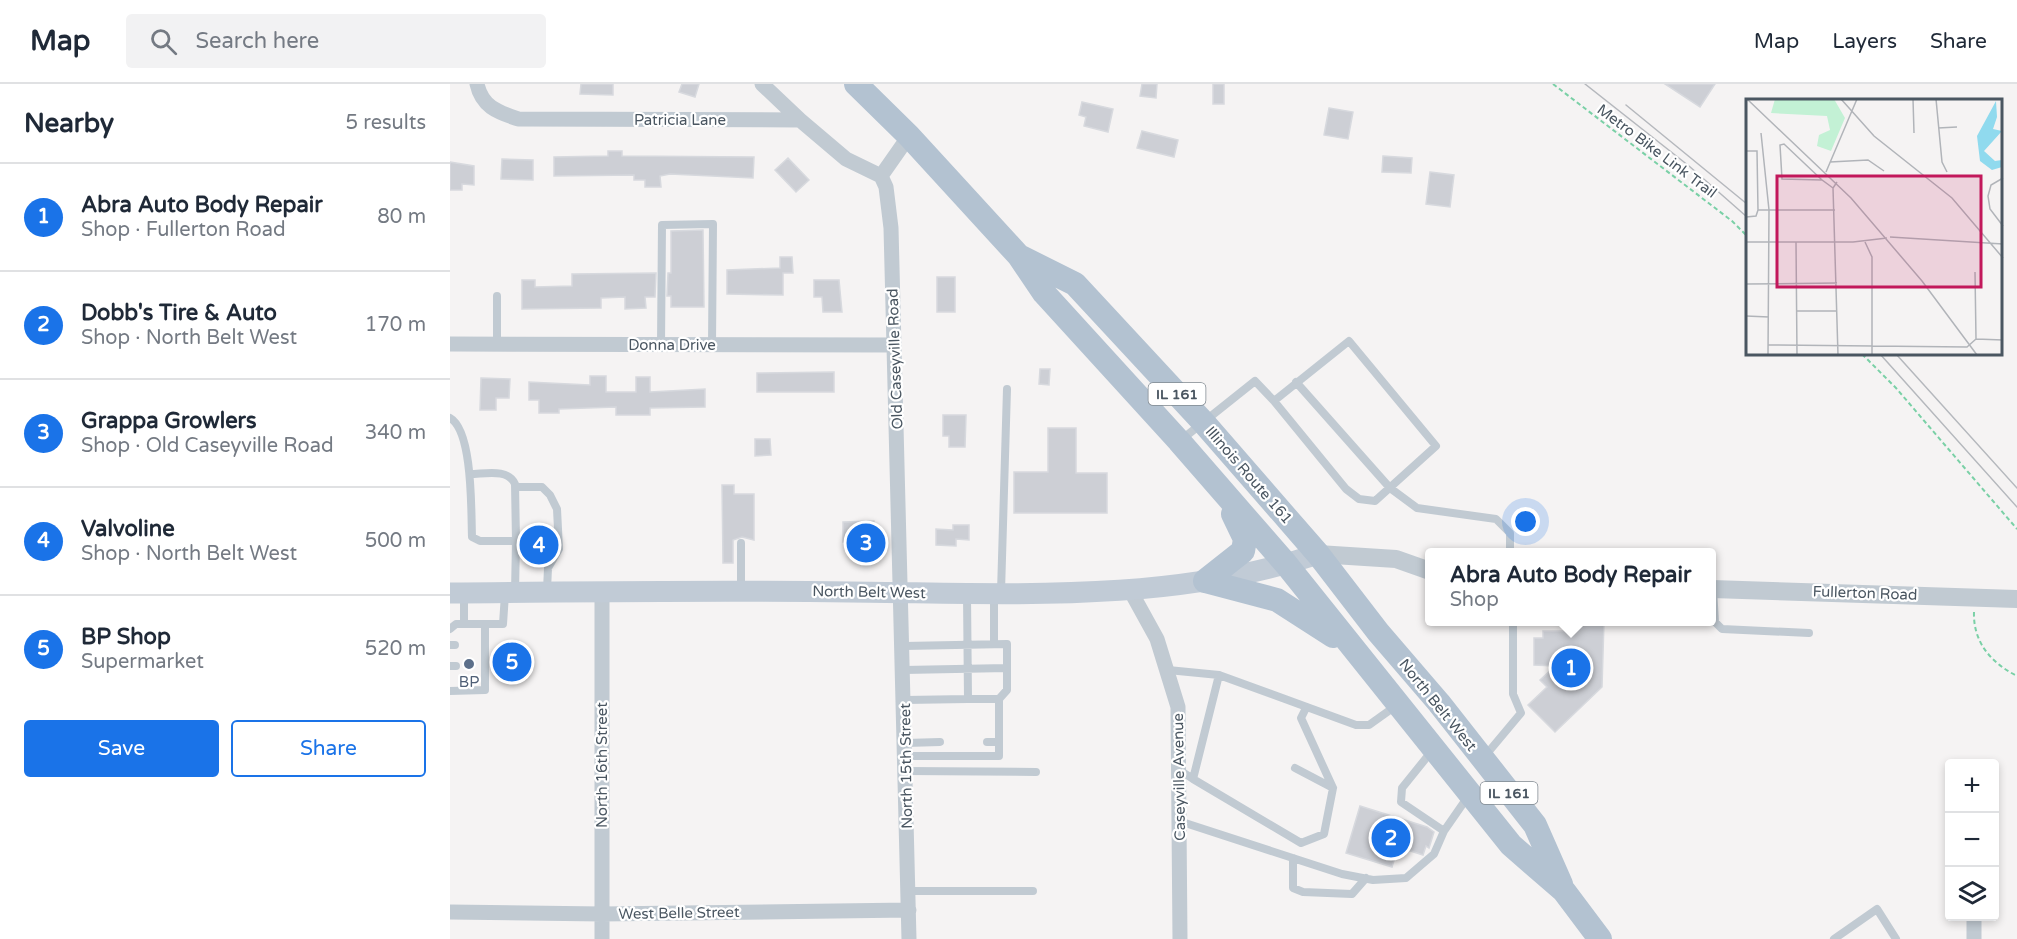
<!DOCTYPE html>
<meta charset="utf-8">
<style>
body{margin:0;font-family:"Varela Round",sans-serif;background:#f2f2f3;color:#1f2937}
.controls{position:absolute;right:18px;bottom:18px;display:grid;overflow:hidden;border-radius:6px;box-shadow:0 3px 9px #0003}
.controls button{width:54px;height:54px;display:grid;place-items:center;padding:0;border:0;border-bottom:2px solid #e0e1e3;background:#fff;color:#1f2937;font:30px sans-serif}
.you{position:absolute;left:1076px;top:438px;width:21px;height:21px;margin:-15px;border:4px solid #fff;border-radius:50%;background:#1a73e8;box-shadow:0 0 0 9px #1a73e833}
.badge{display:grid;place-items:center;width:39px;height:39px;border-radius:50%;background:#1a73e8;color:#fff;font-size:20px;font-weight:700}
.pin{position:absolute;translate:-50% -50%;border:3px solid #fff;box-shadow:0 2px 6px #0006}
.popup{position:absolute;left:975px;top:464px;width:291px;height:78px;box-sizing:border-box;display:grid;place-content:center;border-radius:6px;background:#fff;filter:drop-shadow(0 2px 4px #0005);font-size:20px;white-space:nowrap;color:#747a83}
.popup b{font-size:22px;color:#1f2937}
.popup::after{content:'';position:absolute;left:50%;top:100%;margin-left:-12px;border:12px solid transparent;border-top-color:#fff}
.list{margin:0;padding:0;list-style:none}
h2{display:flex;justify-content:space-between;align-items:center;height:78px;margin:0;padding:0 24px;font-size:26px}
h2 small{font-size:20px;font-weight:400;color:#747a83}
.list li{display:grid;grid-template-columns:39px 1fr auto;gap:18px;align-items:center;box-sizing:border-box;height:108px;padding:0 24px;border-top:2px solid #e0e1e3}
.list b{display:block;font-size:22px;white-space:nowrap}
.list p{margin:0;font-size:20px;white-space:nowrap;color:#747a83}
.list em{font-size:20px;font-style:normal;color:#747a83}
.actions{display:flex;gap:12px;padding:18px 24px}
.actions a{flex:1;padding:14px 0;border:2px solid #1a73e8;border-radius:6px;text-align:center;font-size:21px;color:#1a73e8}
.actions .main{background:#1a73e8;color:#fff}
.icon{flex:none;width:33px;height:33px;fill:none;stroke:currentColor;stroke-width:2;stroke-linecap:round;stroke-linejoin:round}
.map{position:relative;flex:none;width:1567px;height:855px;overflow:hidden}
header{display:flex;align-items:center;gap:36px;box-sizing:border-box;height:84px;padding:0 30px;background:#fff;border-bottom:2px solid #e0e1e3}
header strong{font-size:28px}
nav{display:flex;gap:33px;margin-inline-start:auto;font-size:21px}
.search{width:420px;height:54px;background:#f2f2f3;display:flex;align-items:center;gap:15px;box-sizing:border-box;padding:0 21px;border-radius:6px;color:#747a83;font-size:22px}
main{display:flex}
aside{flex:1;background:#fff}
.map>svg:first-child{display:block}
</style>
<header>
<strong>Map</strong>
<div class="search"><svg class="icon" aria-label="search" viewBox="0 0 24 24"><circle cx="10" cy="10" r="6"/><path d="M15 15l6 6"/></svg>Search here</div>
<nav><a>Map</a><a>Layers</a><a>Share</a></nav>
</header>
<main>
<aside>
<h2>Nearby<small>5 results</small></h2>
<ul class="list">
<li><span class="badge">1</span><div><b>Abra Auto Body Repair</b><p>Shop · Fullerton Road</p></div><em>80 m</em></li>
<li><span class="badge">2</span><div><b>Dobb's Tire &amp; Auto</b><p>Shop · North Belt West</p></div><em>170 m</em></li>
<li><span class="badge">3</span><div><b>Grappa Growlers</b><p>Shop · Old Caseyville Road</p></div><em>340 m</em></li>
<li><span class="badge">4</span><div><b>Valvoline</b><p>Shop · North Belt West</p></div><em>500 m</em></li>
<li><span class="badge">5</span><div><b>BP Shop</b><p>Supermarket</p></div><em>520 m</em></li>
</ul>
<div class="actions"><a class="main">Save</a><a>Share</a></div>
</aside>
<div class="map">
<svg width="1567" height="855" viewBox="0 0 1567 855">
<rect width="100%" height="100%" fill="#f5f3f3"/>
<path fill="#cdcfd5" stroke="#d7d9de" stroke-width="1.5" d="M131,0H163V11L130,10Z
M232,0H249L245,13L229,8Z
M692,0H707L706,14L690,12Z
M763,0H774V20H763Z
M1215,0H1265L1250,23Z
M632,18L663,25L658,48L634,42L636,33L629,31Z
M879,24L903,28L898,55L874,51Z
M692,47L728,56L724,73L687,64Z
M158,67H172V72L304,73L303,94L220,90L210,92L211,103H195V96H184V91L104,92V73L158,72Z
M933,72L962,74L961,89L932,88Z
M338,74L359,96L346,108L325,86Z
M52,75L83,76V96L51,95Z
M0,78L24,82V101L12,100V106H0Z
M980,88L1004,91L1000,123L976,120Z
M253,146L254,223H221V212H217L218,189H221V147Z
M330,173H342L343,189H333V211L277,210V186L330,184Z
M206,189L205,213H195L196,224L175,225V213L151,214V224L72,225V196H85V203L122,202V190Z
M487,193H505V228H487Z
M364,196H389L392,228H373L372,213H364Z
M590,285H600L599,301L589,300Z
M384,288V308H307V289Z
M140,292H156V308H186V293H200V308L255,305V323L200,324V331H166V323L109,325V329H89V316H79V298L140,301Z
M31,294L60,295L59,314H46V326H30Z
M493,331H516L515,363H499V352H493Z
M598,344H626V389H657V429H564V388H598Z
M305,355H320L321,371L305,372Z
M272,401H284V410H304V456L292,453L283,456V479H273Z
M424,437L425,468H401V458H393V438Z
M503,441H519V456L506,455V462L486,461V445L503,446Z
M1115,537H1154L1152,603L1105,648L1078,621L1097,603L1090,596L1105,582L1084,581V554H1093V547H1114Z
M910,722L977,743L984,748L979,764L976,762L973,771L948,763L942,783L896,769Z"/>
<g fill="none" stroke-linecap="round" stroke-linejoin="round">
<path stroke="#7ad0a6" stroke-width="2" stroke-dasharray="4.5 3" stroke-linecap="butt" d="M1103,0L1282,137L1297,152
M1412,270L1446,304L1567,445
M1524,528C1523,558 1541,579 1567,592"/>
<path stroke="#c1cad2" stroke-width="8" d="M47,260V212
M211,261L212,141L263,140L262,261
M846,298L940,404L967,424L1046,435L1060,449V468
M0,334C23,347 21,427 22,453L30,457H66L65,508
M731,356L805,297L824,317L899,257L986,362L925,417L909,415L896,405L824,317
M20,390C35,390 58,384 65,400L66,457
M65,403H92L100,411L107,425L109,465L98,484L97,506
M291,505V459
M1263,505L1265,538L1272,545L1359,549
M551,508L557,305
M544,511V560
M14,540V511
M0,545L6,540H53L55,510
M0,561H5
M454,562L557,560V606L549,615
M0,582H6
M454,586L557,584
M718,586L769,591L906,641H919L947,621
M0,607L35,606V540
M455,616L518,615L517,511
M537,658H549
M456,659L490,658
M981,668L952,704L951,718L994,747
M456,672H549V615H518
M1035,672L1071,629L1063,610V538
M845,684L883,704
M456,687L586,688
M731,687L743,695L769,591
M743,695L851,759L874,750L883,704L851,634L856,624
M729,737L892,790L923,796L956,794L984,770L994,747L1019,711
M843,774V804L853,808L902,810L916,794
M459,807H583
M1384,855L1427,825L1446,855"/>
<path stroke="#c1cad2" stroke-width="15" d="M27,0C32,23 48,28 68,35L350,36L396,75L431,92
M312,0L350,36
M459,52L431,92L436,103L441,144L459,855
M0,260L444,261
M680,506L707,555L728,623L730,855
M152,507V855
M0,828L152,830L459,826
M1524,832V855"/>
<path stroke="#c1cad2" stroke-width="18" d="M868,470L946,475L980,487
M1262,505L1567,515"/>
<path stroke="#c1cbd6" stroke-width="21" d="M0,509C133,508 266,506 400,508C556,509 718,520 868,470"/>
<path stroke="#b3c2d1" stroke-width="24" d="M406,0L459,52L569,172L594,209L729,357L836,480L1061,761L1114,807L1150,855
M571,173L625,200L754,339L868,470L928,548L989,619L1085,741L1111,800
M755,497L827,516L883,552
M755,497L793,467L795,455L783,430"/>
<path stroke="#b5b8bd" stroke-width="1.5" d="M1135,0L1239,82L1297,133
M1176,21L1297,120
M1430,270L1567,423
M1446,270L1567,404"/>
</g>
<circle fill="#5c6f8a" stroke="#fff" stroke-width="2" cx="19" cy="580" r="6"/>
<g text-anchor="middle" stroke-width="4.5" stroke-linejoin="round" paint-order="stroke">
<g fill="#fff" stroke="#808990" stroke-width="1.5">
<rect x="698.5" y="299" width="57" height="22" rx="4.5"/>
<rect x="1030.5" y="698" width="57" height="22" rx="4.5"/>
</g>
<g font-size="14" font-weight="bold" fill="#4a5661">
<text x="727" y="315">IL 161</text>
<text x="1059" y="714">IL 161</text>
</g>
<g font-size="15" fill="#4a5661" stroke="#fff">
<text x="230" y="41">Patricia Lane</text>
<text transform="translate(1207 67) rotate(37)" y="5">Metro Bike Link Trail</text>
<text x="222" y="266">Donna Drive</text>
<text transform="translate(445 275) rotate(-92)" y="5">Old Caseyville Road</text>
<text transform="translate(799 391) rotate(49)" y="5">Illinois Route 161</text>
<text transform="translate(419 508) rotate(1)" y="5">North Belt West</text>
<text transform="translate(1415 509) rotate(2)" y="5">Fullerton Road</text>
<text transform="translate(988 621) rotate(51)" y="5">North Belt West</text>
<text transform="translate(152 681) rotate(-90)" y="5">North 16th Street</text>
<text transform="translate(456 682) rotate(-91)" y="5">North 15th Street</text>
<text transform="translate(729 693) rotate(-91)" y="5">Caseyville Avenue</text>
<text transform="translate(229 829) rotate(-1)" y="5">West Belle Street</text>
</g>
<g font-size="15" fill="#4e5e75" stroke="#fff">
<text x="19" y="603">BP</text>
</g>
</g>
<g transform="translate(1296 15)">
<rect width="256" height="256" fill="#f5f3f3"/>
<path d="M29,0H88L99,19L85,52L71,47L73,36L84,31L81,17L25,14Z" fill="#c3f1d5"/>
<path d="M250,2L251,18L247,30L256,32L238,52L249,62L256,61V68L246,71L234,62L231,37Z" fill="#90daee"/>
<path fill="none" stroke="#b1b4b9" stroke-width="1.5" d="M1,0L105,99L176,182L231,256M95,0L128,37L206,99L257,159M167,0L168,34M190,0L196,63L201,73M192,29L211,28M15,34L23,111L22,256M0,52H11L12,111M84,63L122,61L138,72M80,73L111,0M257,79L245,86L242,97L244,110L257,127M76,81L38,45L34,46L36,80L76,81L87,89M91,83L87,89L92,256M0,118L10,117L12,111H89M144,138L257,145M0,143H107L141,139M50,143L51,256M119,143L126,158V256M0,185L91,184M50,212H91M0,217L23,218M230,240L257,241M22,246L221,248L230,240L229,173"/>
<path fill="#c2185b" fill-opacity="0.15" stroke="#c2185b" stroke-width="3" d="M31,77H235V188H31Z"/>
<rect width="256" height="256" fill="none" stroke="#4a5661" stroke-width="3"/>
</g>
</svg>
<div class="controls">
<button>+</button>
<button>−</button>
<button><svg class="icon" aria-label="layers" viewBox="0 0 24 24"><path d="M12 4l9 5-9 5-9-5zM3 14l9 5 9-5"/></svg></button>
</div>
<div class="you"></div>
<div class="pin badge" style="left:1121px;top:584px">1</div>
<div class="popup"><b>Abra Auto Body Repair</b>Shop</div>
<div class="pin badge" style="left:941px;top:754px">2</div>
<div class="pin badge" style="left:416px;top:459px">3</div>
<div class="pin badge" style="left:89px;top:461px">4</div>
<div class="pin badge" style="left:62px;top:578px">5</div>
</div>
</main>
